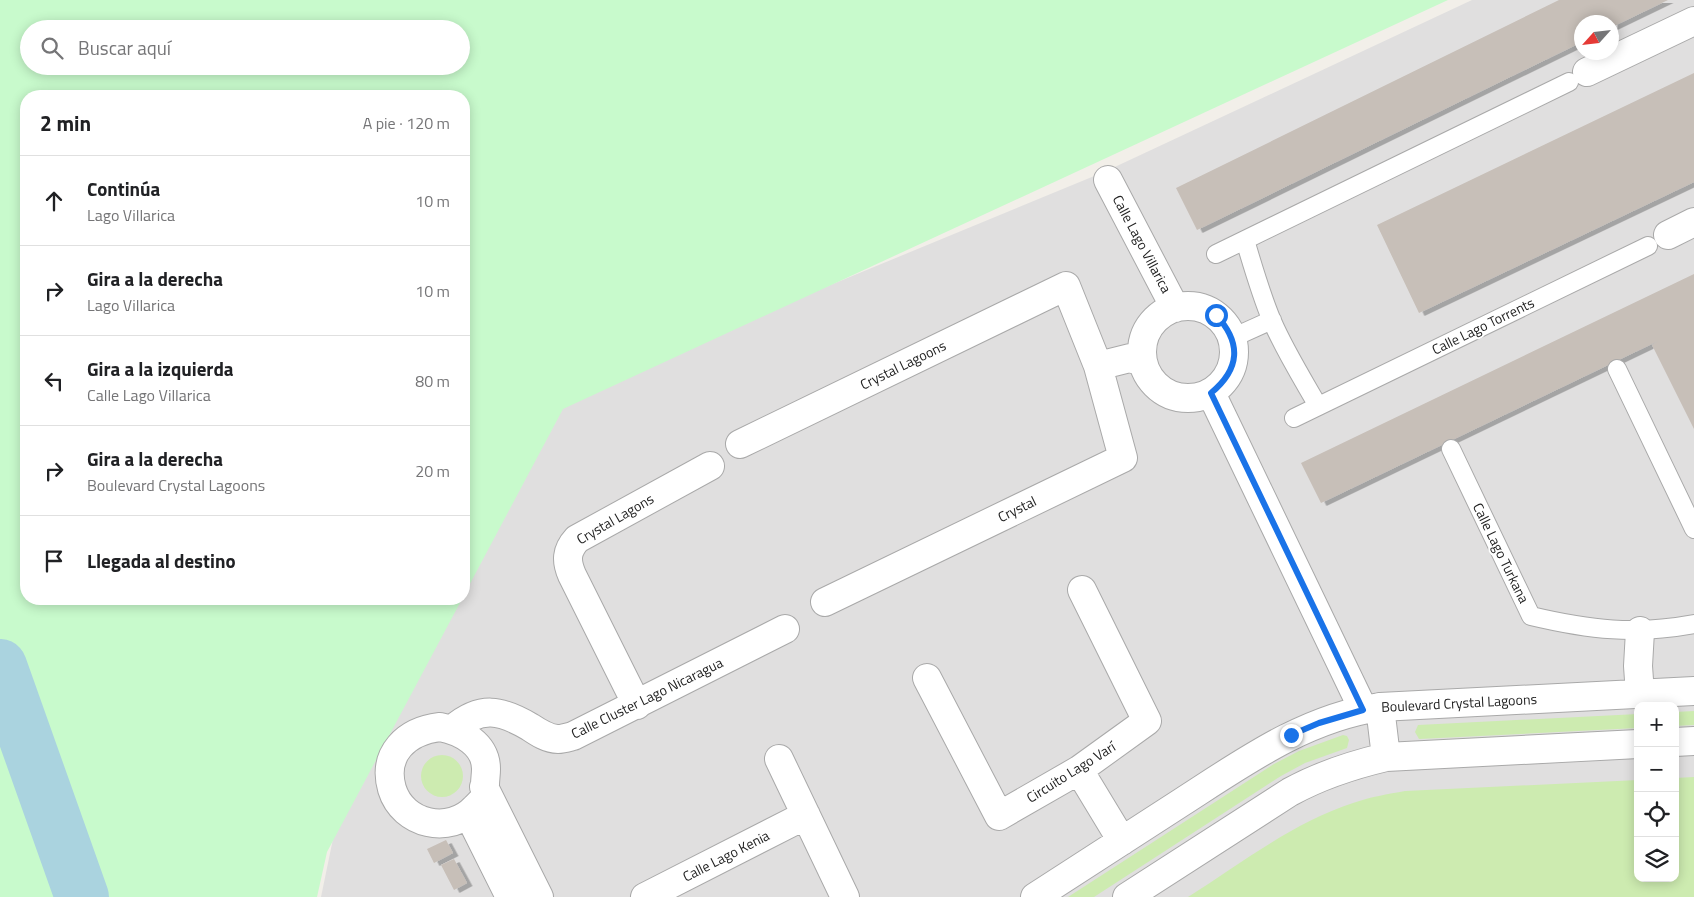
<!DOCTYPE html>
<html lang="es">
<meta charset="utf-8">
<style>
body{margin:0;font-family:"Titillium Web",sans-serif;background:#f2f2f2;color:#202124}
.controls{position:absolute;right:15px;bottom:15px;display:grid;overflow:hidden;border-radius:10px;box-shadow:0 2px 12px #0003}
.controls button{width:45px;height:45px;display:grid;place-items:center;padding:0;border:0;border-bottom:1px solid #e0e0e0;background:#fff;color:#202124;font:25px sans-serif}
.compass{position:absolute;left:1574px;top:15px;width:45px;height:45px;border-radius:50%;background:#fff;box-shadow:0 2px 12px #0003;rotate:243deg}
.stop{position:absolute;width:15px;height:15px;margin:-11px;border:4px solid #1a73e8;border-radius:50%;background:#fff}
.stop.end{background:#1a73e8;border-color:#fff;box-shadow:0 1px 5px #0008}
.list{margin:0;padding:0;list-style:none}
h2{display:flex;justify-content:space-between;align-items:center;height:65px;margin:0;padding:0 20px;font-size:21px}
h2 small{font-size:16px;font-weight:400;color:#757577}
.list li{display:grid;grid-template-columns:32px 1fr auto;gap:15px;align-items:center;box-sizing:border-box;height:90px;padding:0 20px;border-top:1px solid #e0e0e0}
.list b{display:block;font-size:19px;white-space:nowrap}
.list p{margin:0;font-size:16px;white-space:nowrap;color:#757577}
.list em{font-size:16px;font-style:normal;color:#757577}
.icon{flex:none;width:28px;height:28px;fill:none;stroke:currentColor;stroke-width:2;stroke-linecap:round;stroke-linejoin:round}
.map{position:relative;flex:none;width:1694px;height:897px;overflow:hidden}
.search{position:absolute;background:#fff;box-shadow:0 2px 12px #0003;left:20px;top:20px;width:450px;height:55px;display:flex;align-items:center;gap:12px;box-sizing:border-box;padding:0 18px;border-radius:28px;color:#757577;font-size:19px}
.panel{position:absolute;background:#fff;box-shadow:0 2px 12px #0003;left:20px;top:90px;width:450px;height:515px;border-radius:20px}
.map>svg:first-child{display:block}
</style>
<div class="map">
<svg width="1694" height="897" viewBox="0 0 1694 897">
<defs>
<filter id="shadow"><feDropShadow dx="5.5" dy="3" stdDeviation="0" flood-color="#0004"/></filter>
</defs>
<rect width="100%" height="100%" fill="#f2efe9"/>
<path fill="#e0dfdf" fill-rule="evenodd" d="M1472,0H1694V897H321L334,834L457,599H464V586L564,395L1104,172ZM1582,22H1612V52H1582ZM1638,706H1675V878H1638Z"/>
<path fill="#cdebb0" d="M1694,711V725L1675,726V712Z
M1638,714V728L1419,739L1415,732L1418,725Z
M1343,735L1347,736L1349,740L1347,748L1305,763L1281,776L1094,897H1068L1274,764L1299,751Z
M421 776a21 21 0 1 1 42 0a21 21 0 1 1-42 0Z
M1694,777V897H1188C1240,864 1294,822 1353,803C1370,797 1388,794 1405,791L1638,780V878H1675V778Z"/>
<path fill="#c8facc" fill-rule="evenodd" d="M0,0H1448L563,409L464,595V96H26V599H462L327,852L317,897H0ZM29,29H461V66H29Z"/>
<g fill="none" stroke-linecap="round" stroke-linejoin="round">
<path stroke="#aad3df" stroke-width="54" d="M0,666L82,897"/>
</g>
<path fill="#c7bfb8" filter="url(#shadow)" d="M1559,0H1668L1612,27V22H1582V42L1197,230L1176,188Z
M1694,73V182L1419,313L1377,225Z
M1694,274V429L1652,345L1658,341L1321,503L1301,463Z
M446,840L453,853L434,863L427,849Z
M454,859L467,883L454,890L441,865Z"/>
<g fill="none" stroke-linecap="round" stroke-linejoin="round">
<g stroke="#a9a9a9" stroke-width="20">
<path id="lane" d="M1245,240C1253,267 1261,295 1272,321C1285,351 1302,378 1318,406
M1216,254L1569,82
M1232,338L1272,320
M1617,369L1694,529
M1294,418L1648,246
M1451,449L1531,616C1590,630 1635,635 1694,624"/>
</g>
<g stroke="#a9a9a9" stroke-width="30">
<path id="street" d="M1587,72L1694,21
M1108,180L1175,308
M1668,235L1694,222
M1142 352a46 46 0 1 1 92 0a46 46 0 1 1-92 0Z
M1098,366L1130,358L1143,362
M1211,393L1363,709
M740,444L1066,286L1098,366L1123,458L825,602
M927,678L999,816L1079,770L1147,721L1082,590
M1640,694L1638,666L1640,631
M637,705L572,575C566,561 566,551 577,539L710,466
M1380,707L1386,757
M440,727C461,731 486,744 486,769C486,774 485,780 485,785C484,788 486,793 485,796C484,800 478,805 475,808C450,835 403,825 392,789C382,754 406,731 440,727Z
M453,729C481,705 501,710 530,727C539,733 548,739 558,739C563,739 569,737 573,736L785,629
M1675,742L1694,741
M779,759L845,897
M1079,770L1122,841
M484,787L539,897
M469,815L510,897
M645,897L806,815
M1035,897C1084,865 1133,834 1182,802C1244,762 1305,718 1380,707L1694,691
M1127,897L1290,792C1321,775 1352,765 1386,757L1638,744"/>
</g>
<use href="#lane" stroke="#fff" stroke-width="18"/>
<use href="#street" stroke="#fff" stroke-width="28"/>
</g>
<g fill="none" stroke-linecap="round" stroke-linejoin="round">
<path stroke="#1a73e8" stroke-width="6" d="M1216,315C1242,343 1240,369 1211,393L1363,710L1319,723L1291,735"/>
</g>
<g text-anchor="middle" stroke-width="4" stroke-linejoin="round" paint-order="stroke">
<g font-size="14" fill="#222" stroke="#fff">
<text transform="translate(1142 244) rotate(62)" y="5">Calle Lago Villarica</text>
<text transform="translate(1483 326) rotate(-26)" y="5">Calle Lago Torrents</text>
<text transform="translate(903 365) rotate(-26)" y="5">Crystal Lagoons</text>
<text transform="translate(1017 509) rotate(-26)" y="5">Crystal</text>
<text transform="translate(615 519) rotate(-30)" y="5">Crystal Lagons</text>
<text transform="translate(1501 553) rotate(64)" y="5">Calle Lago Turkana</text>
<text transform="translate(647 698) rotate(-26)" y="5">Calle Cluster Lago Nicaragua</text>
<text transform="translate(1459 703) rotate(-3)" y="5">Boulevard Crystal Lagoons</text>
<text transform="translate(1071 772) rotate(-32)" y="5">Circuito Lago Varí</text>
<text transform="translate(726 856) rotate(-27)" y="5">Calle Lago Kenia</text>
</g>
</g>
</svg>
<div class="controls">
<button>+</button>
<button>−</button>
<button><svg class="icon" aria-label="locate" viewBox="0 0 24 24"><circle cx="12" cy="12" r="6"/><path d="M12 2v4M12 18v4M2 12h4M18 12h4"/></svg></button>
<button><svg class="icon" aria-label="layers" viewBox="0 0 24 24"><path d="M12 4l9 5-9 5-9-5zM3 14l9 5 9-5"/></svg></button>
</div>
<svg class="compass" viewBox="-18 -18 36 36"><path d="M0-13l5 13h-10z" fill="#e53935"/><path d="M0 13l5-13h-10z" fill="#757577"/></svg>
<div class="stop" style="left:1216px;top:315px"></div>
<div class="stop end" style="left:1291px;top:735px"></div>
<div class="search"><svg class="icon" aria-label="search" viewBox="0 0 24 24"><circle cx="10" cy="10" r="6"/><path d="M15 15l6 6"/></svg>Buscar aquí</div>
<section class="panel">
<h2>2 min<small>A pie · 120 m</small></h2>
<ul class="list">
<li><svg class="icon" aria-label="ahead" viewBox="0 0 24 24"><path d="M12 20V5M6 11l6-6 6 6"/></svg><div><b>Continúa</b><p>Lago Villarica</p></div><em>10 m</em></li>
<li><svg class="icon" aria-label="right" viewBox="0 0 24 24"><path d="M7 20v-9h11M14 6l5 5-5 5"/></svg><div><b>Gira a la derecha</b><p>Lago Villarica</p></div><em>10 m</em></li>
<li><svg class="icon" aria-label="left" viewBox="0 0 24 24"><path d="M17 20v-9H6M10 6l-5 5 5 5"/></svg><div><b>Gira a la izquierda</b><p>Calle Lago Villarica</p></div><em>80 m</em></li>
<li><svg class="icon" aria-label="right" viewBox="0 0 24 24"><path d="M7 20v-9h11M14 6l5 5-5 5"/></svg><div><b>Gira a la derecha</b><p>Boulevard Crystal Lagoons</p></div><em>20 m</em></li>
<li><svg class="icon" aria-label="arrive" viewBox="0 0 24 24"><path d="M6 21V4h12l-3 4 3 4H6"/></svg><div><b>Llegada al destino</b></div></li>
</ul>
</section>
</div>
